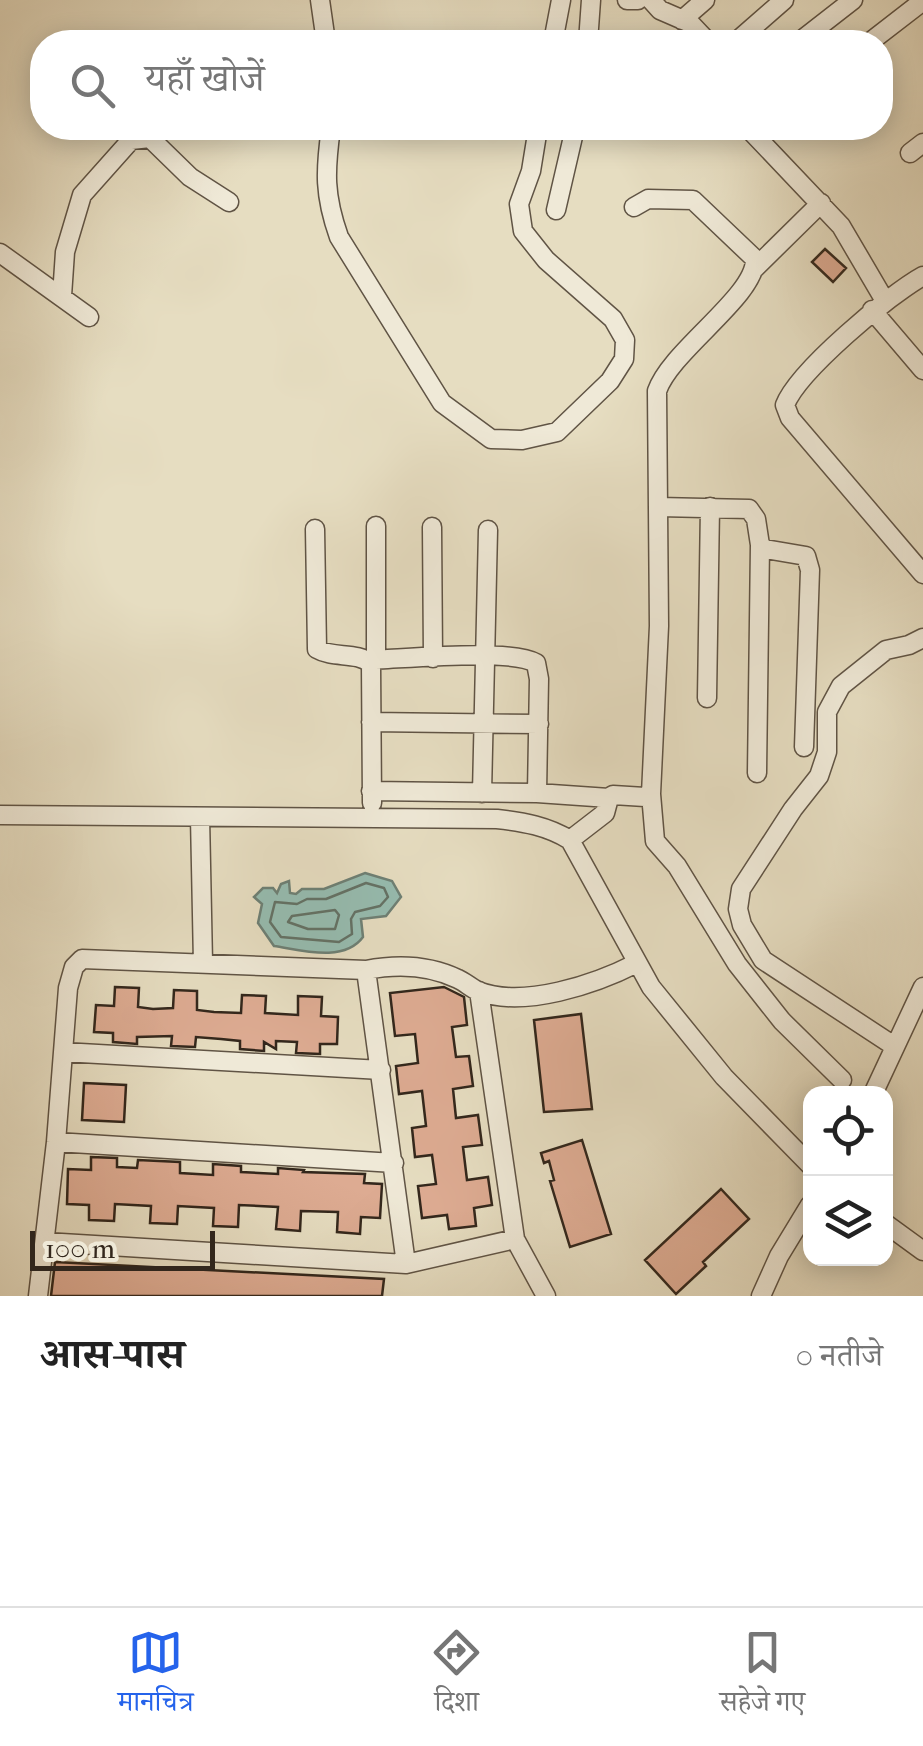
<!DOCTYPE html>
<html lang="hi">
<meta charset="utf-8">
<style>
body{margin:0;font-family:"IM FELL French Canon","Noto Serif Devanagari",serif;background:#f2f2f2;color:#222}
.controls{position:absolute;right:30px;bottom:30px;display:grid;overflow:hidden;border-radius:20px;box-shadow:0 5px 25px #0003}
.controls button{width:90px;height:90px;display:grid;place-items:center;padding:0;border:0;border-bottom:2px solid #e0e0e0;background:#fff;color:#222;font:50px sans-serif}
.scale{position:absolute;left:30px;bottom:25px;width:185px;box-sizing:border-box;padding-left:10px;border:5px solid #33271c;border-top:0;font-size:28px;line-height:35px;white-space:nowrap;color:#33271c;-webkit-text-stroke:8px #efe9d7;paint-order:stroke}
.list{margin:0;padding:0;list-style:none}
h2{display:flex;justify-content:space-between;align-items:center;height:130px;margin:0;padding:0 40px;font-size:42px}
h2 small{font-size:32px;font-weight:400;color:#767676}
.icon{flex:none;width:55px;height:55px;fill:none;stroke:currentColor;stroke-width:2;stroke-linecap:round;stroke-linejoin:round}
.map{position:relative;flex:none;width:923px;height:1296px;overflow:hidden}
.search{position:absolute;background:#fff;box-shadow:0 5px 25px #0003;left:30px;right:30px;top:30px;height:110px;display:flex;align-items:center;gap:25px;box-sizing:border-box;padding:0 35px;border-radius:40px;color:#767676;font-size:38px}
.sheet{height:310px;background:#fff}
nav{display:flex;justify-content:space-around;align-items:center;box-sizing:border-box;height:140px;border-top:2px solid #e0e0e0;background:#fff;font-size:28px;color:#767676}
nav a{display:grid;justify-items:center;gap:5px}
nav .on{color:#2563eb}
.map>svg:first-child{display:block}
</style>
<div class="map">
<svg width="923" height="1296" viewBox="0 0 923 1296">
<rect width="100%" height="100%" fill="#e6ddc1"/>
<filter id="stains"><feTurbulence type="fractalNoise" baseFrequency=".002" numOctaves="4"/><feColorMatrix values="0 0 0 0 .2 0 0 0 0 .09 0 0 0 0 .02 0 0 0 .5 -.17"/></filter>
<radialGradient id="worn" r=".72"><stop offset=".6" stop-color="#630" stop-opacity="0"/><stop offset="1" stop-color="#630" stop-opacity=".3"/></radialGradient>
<path fill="#96bcb0" stroke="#6e8075" stroke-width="2.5" d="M365,873L392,881L401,897L386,916L361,919L363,937C344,963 301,950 274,946L258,923L262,904L254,897L263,888H273L277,893L281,884L289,881L290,893L296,894L302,889H324Z"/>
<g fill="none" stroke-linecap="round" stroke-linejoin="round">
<path stroke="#647266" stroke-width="2.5" d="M366,883L384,888L388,897L380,906L355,912L351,919L352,934L339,942L281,937L270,922L275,902L297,904L307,899H326Z
M335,910L339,915L335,929H308L288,922L292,916Z"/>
</g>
<path fill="#ddab92" stroke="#33271c" stroke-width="2.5" d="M825,249L846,268L833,282L812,262Z
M115,987L139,988L138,1007L153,1009L173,1008L174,990L197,991V1010L214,1012L241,1013L242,995L266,996L265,1013L298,1015V996L322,997L321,1016L338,1017L337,1044H320V1054L296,1053L297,1042L276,1041V1049L264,1042V1051L240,1049V1041L221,1039L196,1037L195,1047L171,1046L172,1036L137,1037V1044L113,1042V1033L94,1032L96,1005L114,1006Z
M444,987L464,997L467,1025L452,1027L456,1057L469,1056L473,1086L453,1089L456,1118L478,1115L482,1145L463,1147L467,1180L488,1177L492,1205L474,1208L476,1226L449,1229L447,1215L422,1218L418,1186L436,1184L432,1155L415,1157L412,1128L426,1126L422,1091L399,1094L396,1066L418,1063L415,1034L395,1036L390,993Z
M581,1014L592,1109L544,1112L534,1020Z
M84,1083L126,1085L124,1122L82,1120Z
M582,1140L611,1234L570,1247L550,1181L554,1180L549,1161L544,1163L541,1153Z
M91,1157L117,1158V1167L137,1168L138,1160L180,1162V1173L213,1175V1164L241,1166V1172L278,1174V1168L304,1170L303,1172L365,1174L364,1183L382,1184L380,1218L361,1217L360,1234L337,1232L338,1212L301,1211L300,1231L276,1229L278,1207L239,1205L238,1227L213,1226L214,1208L178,1206L177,1224L150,1223L151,1206L115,1204L114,1221L89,1220V1205L67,1204L68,1169L91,1170Z
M721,1189L749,1219L703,1262L706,1266L676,1294L645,1260Z
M55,1262L208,1270L384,1279L382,1296H51Z"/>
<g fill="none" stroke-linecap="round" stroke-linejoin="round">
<g stroke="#605445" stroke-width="21">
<path id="minor" d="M320,0L326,42
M627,0H638
M651,0L660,10L690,23L708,42
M682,20L705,0
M553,42L561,0
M588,42L591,0
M736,42L784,0
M799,42L853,0
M870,42L923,1
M331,128C325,171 324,195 339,237L442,403L491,439L522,440L557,432L610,381L624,359L625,340L613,319L546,260L523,231L519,204L531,171L538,128
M748,128L841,226L885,301
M910,153L923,143
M556,210L575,128
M0,253L89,317
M755,268L821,203
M923,276C890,294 798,371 785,405L790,418L923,574
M62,296L65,252L82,195L131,140L150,138L190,177L229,202
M872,310L923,370
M659,507L749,509L756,519L760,545L765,549L806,556L810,570L804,747
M376,526V660
M432,527L433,658
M315,529L317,649C334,659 357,651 371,664L372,803
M368,660C403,659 510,648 536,663L539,679L537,793
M707,698L710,507
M371,722L539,724
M757,773L760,545
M371,791L537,793L609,798L613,795L645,797L651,794L659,626L657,391C671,350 756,296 755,259L693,200L648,199L634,207
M482,793L488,530
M651,794L655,841L677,866L737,964L782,1021L842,1080
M0,815L497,819C524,822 547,826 570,840L651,987L724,1077L810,1165
M200,817L203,963
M570,840L605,813L609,798
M366,970L406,1264
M479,991L515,1239
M894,1046L763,960L742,925L738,909L741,889L793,809L819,776L827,752V712L841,686L886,650L909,645L923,638
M63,1052L381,1070
M873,1094L923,987
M56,1142L394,1163
M886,1224L923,1251
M45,1242L406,1264L515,1239L546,1296
M38,1296L56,1142L68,988L74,967L82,959L366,970C397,964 429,965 458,979C465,982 471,988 478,991C523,1009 596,984 637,963
M761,1296L779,1256L810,1205"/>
</g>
<use href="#minor" stroke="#efe9d7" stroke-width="18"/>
</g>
<rect width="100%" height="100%" filter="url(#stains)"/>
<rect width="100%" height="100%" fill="url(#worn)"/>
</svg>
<div class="controls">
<button><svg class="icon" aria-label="locate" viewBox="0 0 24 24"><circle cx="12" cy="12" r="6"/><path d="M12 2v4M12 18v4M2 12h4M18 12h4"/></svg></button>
<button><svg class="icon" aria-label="layers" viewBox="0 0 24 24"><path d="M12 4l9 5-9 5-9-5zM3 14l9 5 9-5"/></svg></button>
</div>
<div class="scale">100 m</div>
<div class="search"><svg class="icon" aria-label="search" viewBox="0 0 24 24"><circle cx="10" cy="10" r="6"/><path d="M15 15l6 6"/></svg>यहाँ खोजें</div>
</div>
<section class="sheet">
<h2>आस-पास<small>0 नतीजे</small></h2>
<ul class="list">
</ul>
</section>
<nav>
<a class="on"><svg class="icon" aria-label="map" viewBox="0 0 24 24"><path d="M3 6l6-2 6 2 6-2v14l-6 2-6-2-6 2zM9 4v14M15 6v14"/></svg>मानचित्र</a>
<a><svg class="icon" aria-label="directions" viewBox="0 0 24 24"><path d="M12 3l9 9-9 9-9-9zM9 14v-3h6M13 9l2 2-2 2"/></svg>दिशा</a>
<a><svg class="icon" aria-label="saved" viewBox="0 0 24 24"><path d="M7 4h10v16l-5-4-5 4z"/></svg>सहेजे गए</a>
</nav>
